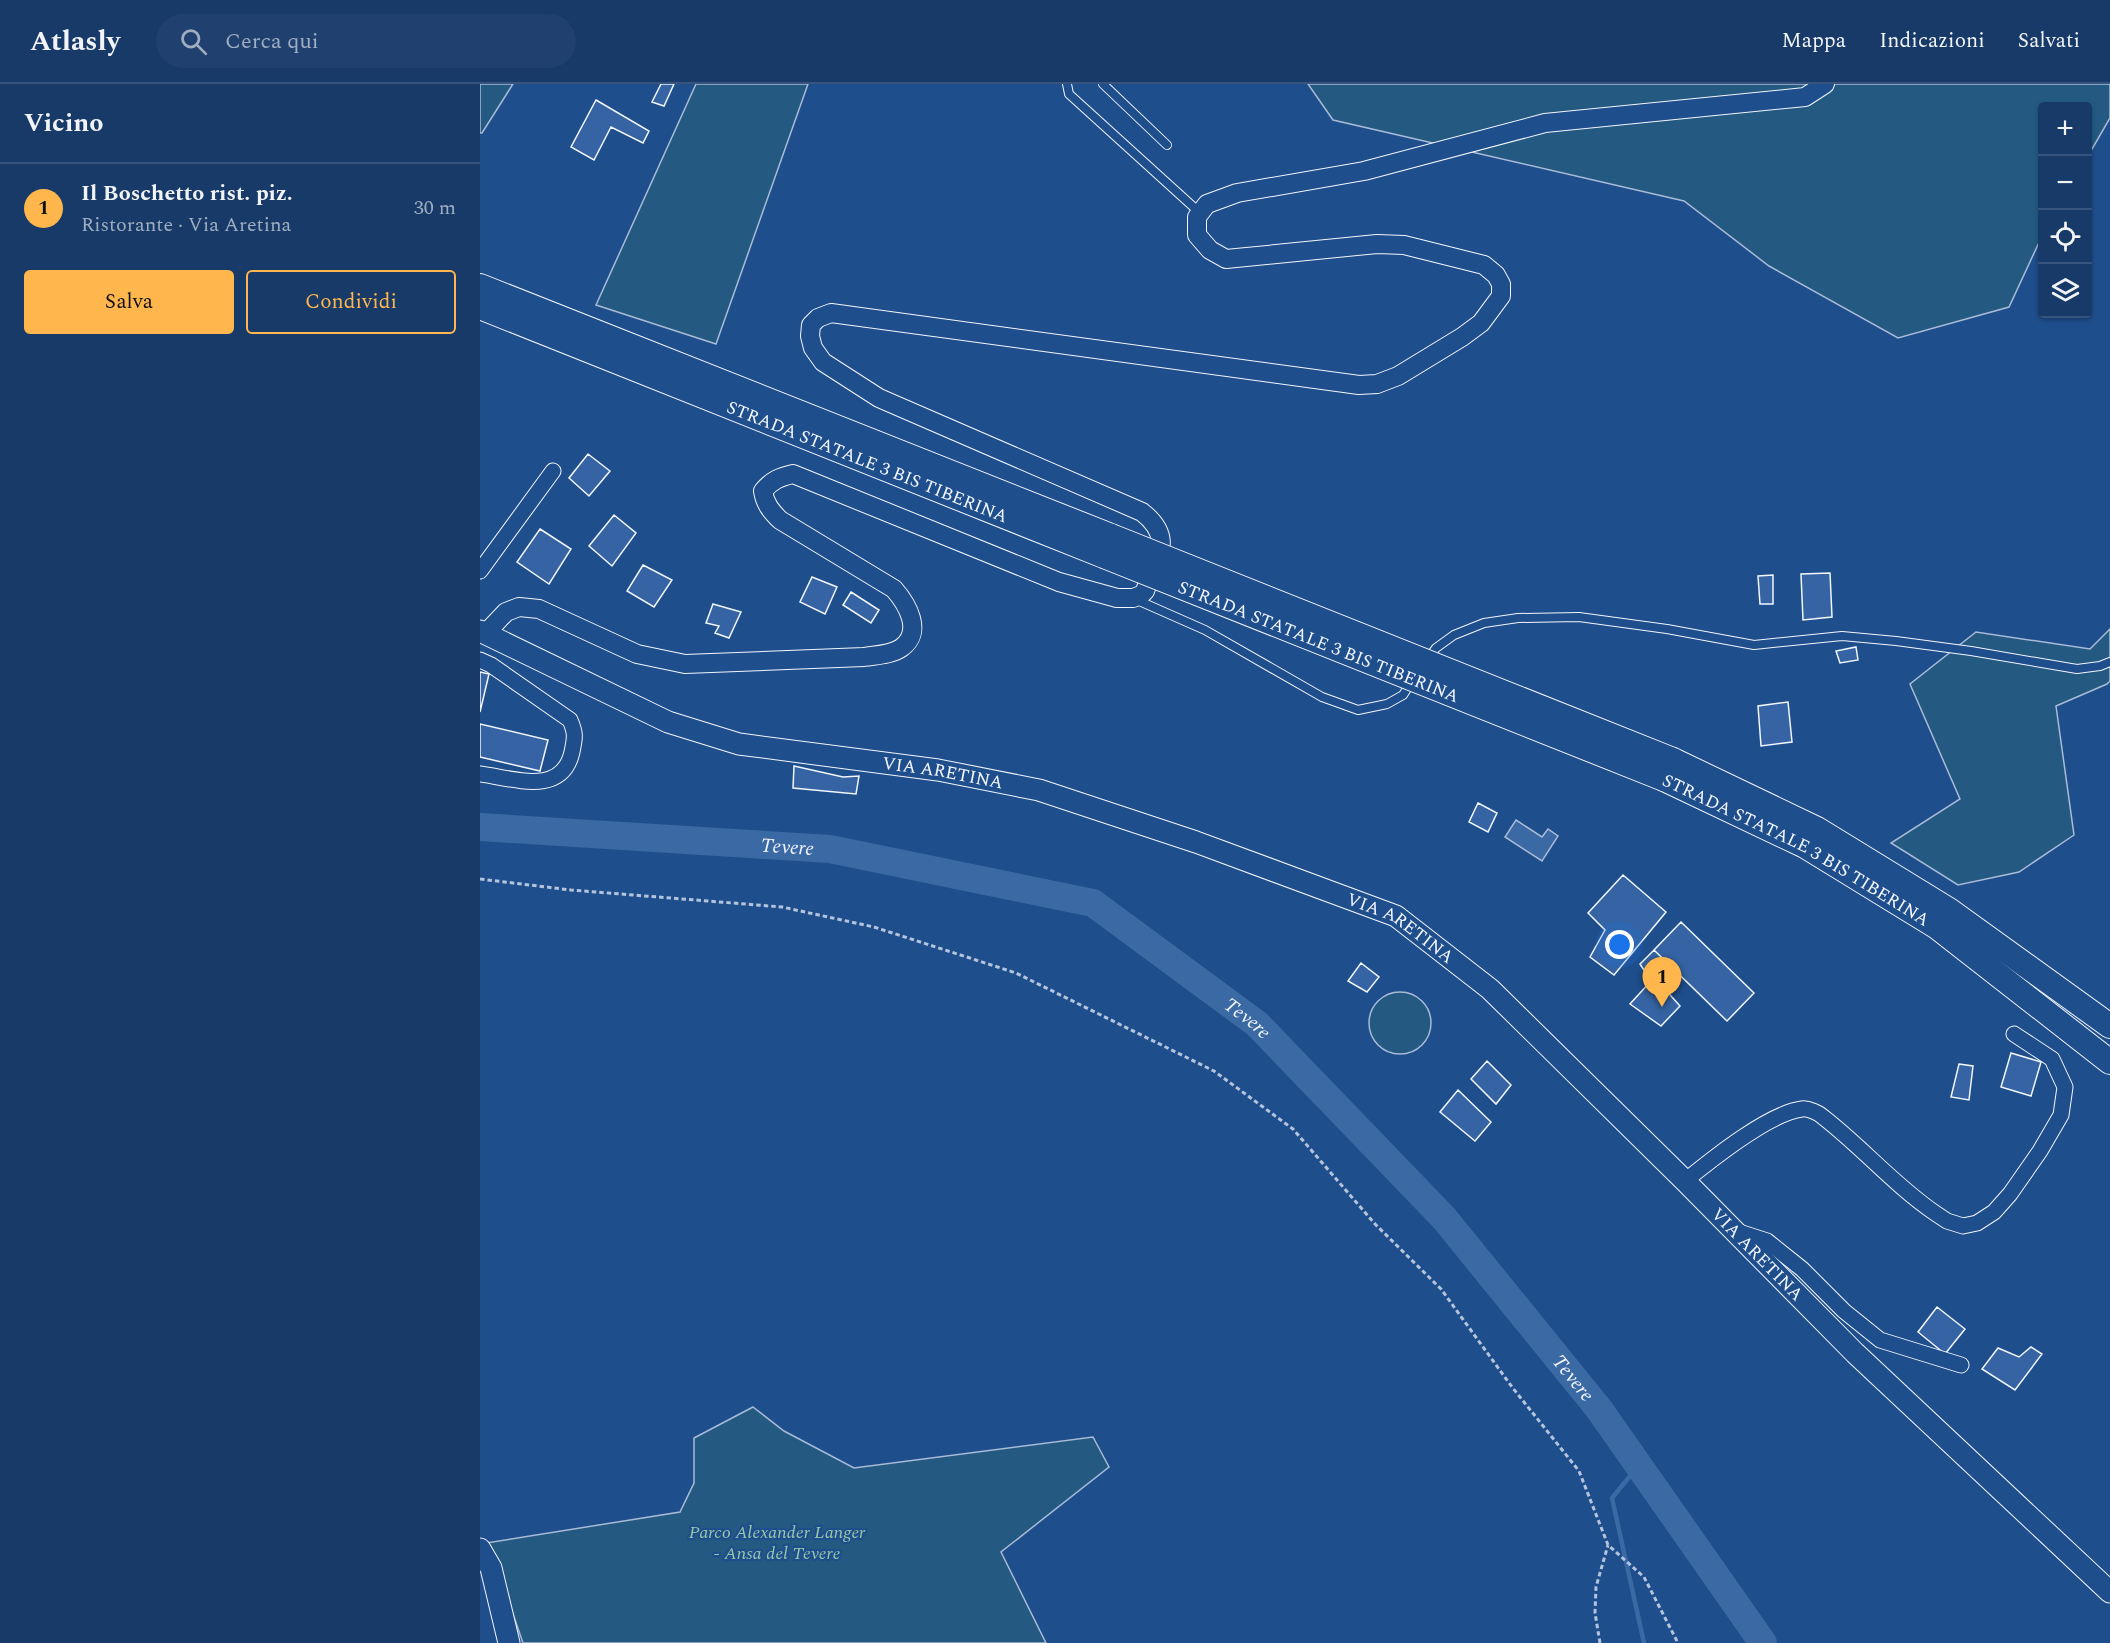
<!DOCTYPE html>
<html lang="it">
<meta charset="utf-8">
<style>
body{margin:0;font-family:Spectral,serif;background:#20416f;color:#f1f3f6}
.controls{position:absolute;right:18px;top:18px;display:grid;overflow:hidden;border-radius:6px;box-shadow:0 2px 4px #0004}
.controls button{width:54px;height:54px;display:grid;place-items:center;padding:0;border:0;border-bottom:2px solid #36547d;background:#173a69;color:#f1f3f6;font:30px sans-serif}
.you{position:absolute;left:1140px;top:861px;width:21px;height:21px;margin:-15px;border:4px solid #fff;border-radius:50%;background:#1a73e8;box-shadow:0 0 0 9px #1a73e833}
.badge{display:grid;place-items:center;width:39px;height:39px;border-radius:50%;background:#ffb74d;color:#111;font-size:20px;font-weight:700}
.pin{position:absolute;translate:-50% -50px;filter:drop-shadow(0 2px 3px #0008)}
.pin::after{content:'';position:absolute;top:32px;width:21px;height:18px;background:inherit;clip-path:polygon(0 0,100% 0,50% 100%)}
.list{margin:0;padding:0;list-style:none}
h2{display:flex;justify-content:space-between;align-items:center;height:78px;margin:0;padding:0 24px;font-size:26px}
h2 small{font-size:20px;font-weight:400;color:#9eadc0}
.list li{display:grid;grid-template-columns:39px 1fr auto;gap:18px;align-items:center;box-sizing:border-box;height:90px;padding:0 24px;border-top:2px solid #36547d}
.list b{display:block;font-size:22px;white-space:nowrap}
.list p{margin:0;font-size:20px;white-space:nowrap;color:#9eadc0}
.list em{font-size:20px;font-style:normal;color:#9eadc0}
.actions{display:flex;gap:12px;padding:18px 24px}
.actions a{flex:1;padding:14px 0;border:2px solid #ffb74d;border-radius:6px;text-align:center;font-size:21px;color:#ffb74d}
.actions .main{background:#ffb74d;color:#111}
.icon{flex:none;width:33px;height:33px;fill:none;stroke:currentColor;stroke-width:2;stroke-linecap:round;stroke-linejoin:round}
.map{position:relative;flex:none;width:1630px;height:1559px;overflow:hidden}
header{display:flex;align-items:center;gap:36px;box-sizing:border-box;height:84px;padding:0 30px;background:#173a69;border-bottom:2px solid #36547d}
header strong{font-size:28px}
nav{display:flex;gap:33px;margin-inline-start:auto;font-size:21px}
.search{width:420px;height:54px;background:#20416f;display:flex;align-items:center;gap:15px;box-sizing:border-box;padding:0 21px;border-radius:33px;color:#9eadc0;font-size:22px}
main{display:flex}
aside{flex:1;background:#173a69}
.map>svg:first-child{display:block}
</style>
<header>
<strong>Atlasly</strong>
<div class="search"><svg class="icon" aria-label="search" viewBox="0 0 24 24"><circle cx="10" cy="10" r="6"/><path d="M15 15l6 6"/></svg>Cerca qui</div>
<nav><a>Mappa</a><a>Indicazioni</a><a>Salvati</a></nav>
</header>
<main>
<aside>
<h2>Vicino<small></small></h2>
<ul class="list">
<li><span class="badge">1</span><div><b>Il Boschetto rist. piz.</b><p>Ristorante · Via Aretina</p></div><em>30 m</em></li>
</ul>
<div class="actions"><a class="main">Salva</a><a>Condividi</a></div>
</aside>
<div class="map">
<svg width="1630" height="1559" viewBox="0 0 1630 1559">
<rect width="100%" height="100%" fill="#1f4e8c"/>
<path fill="#245a82" stroke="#a8bbd7" stroke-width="1.5" d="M0,0H33L2,49H0Z
M216,0H328L236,260L116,221Z
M828,0H1630V34L1608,72V22H1562V152L1529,223L1418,254L1289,182L1204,117L853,36Z
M1630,545V597L1627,600L1576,622L1594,751L1539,788L1478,801L1411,759L1480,715L1430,600L1496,548L1610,565Z
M889 939a31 31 0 1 1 62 0a31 31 0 1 1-62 0Z
M273,1323L304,1347L374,1384L613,1353L629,1383L521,1468L566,1559H43L32,1527L0,1460L200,1428L214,1399V1354Z"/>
<path fill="#3b69a3" stroke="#a8bbd7" stroke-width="1.5" d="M1036,736L1062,753L1068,745L1078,752L1062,777L1025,753Z"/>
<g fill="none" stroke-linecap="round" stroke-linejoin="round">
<path stroke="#3b69a3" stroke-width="4.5" d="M1159,1381L1132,1414L1164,1559"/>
<path stroke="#3b69a3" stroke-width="28" id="s1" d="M0,743L350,765L613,819L777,940L964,1134L1119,1325L1283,1559"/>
</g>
<path fill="#3563a3" stroke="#f2f6ff" stroke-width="1.5" d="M181,0H194L184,22L172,18Z
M116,16L169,47L163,59L131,43L114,76L91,63Z
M108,370L130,387L109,412L89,394Z
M134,431L156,449L132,482L109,462Z
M60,445L91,465L69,500L37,478Z
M163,481L192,496L174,523L147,507Z
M1350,489L1352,533L1323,536L1321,490Z
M1293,491V520H1280L1278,492Z
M332,493L357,503L345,530L320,518Z
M371,508L399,526L391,539L363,521Z
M233,520L261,528L249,554L235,549L239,542L226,539Z
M1376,563L1378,576L1360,579L1356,567Z
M0,588L9,590L0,628Z
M1308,618L1312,658L1281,662L1278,622Z
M0,640L68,656L60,687L0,673Z
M314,682L363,693L379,692L376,710L313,704Z
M998,719L1017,729L1008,748L989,738Z
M1143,791L1186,828L1134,891L1110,873L1125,846L1108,829Z
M1201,838L1274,909L1247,937L1174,866Z
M1174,866L1196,887L1183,903L1200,922L1181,942L1150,920L1171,897L1160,880Z
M881,879L899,893L887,908L868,897Z
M1531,969L1561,978L1551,1012L1521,1003Z
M1007,977L1031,1001L1016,1020L991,995Z
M1479,980L1493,982L1489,1016L1471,1013Z
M978,1006L1011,1038L995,1057L960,1028Z
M1457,1223L1485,1245L1465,1270L1438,1248Z
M1551,1263L1562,1270L1535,1306L1502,1285L1518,1264L1539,1273Z"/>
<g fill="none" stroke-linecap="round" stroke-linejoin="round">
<g stroke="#f2f6ff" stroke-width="10">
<path id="service" d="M587,0L589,10L719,128
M623,0L687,61
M657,516L725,546L842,613L878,626L907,620L923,611L932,597
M948,575L956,564L974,551L1004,539L1038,534L1099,533L1187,545L1274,561L1362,552L1416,557L1491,567L1597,585L1620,582L1630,578"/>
</g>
<g stroke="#f2f6ff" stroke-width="17">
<path id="minor" d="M0,487L73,387
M0,576L11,581L90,636C96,650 95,653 92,668C82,713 33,694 0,690
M1205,1097C1232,1075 1289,1029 1322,1025C1328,1024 1339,1029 1343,1033C1382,1063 1414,1101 1455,1129L1467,1137L1483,1142L1497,1139L1514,1128L1530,1110L1560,1067L1581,1031L1585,1003L1572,975L1534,950
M1256,1147L1287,1157L1322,1185L1364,1227L1400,1256L1481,1281"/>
</g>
<g stroke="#f2f6ff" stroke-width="20">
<path id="tertiary" d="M6,549L26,528L39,523L59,525L157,570L205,580L384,573C395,571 411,571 421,564C444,548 427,520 414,505L300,436C291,427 285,420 283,407C292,396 300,393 313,390L579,498L637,514H653L661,511L665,507C677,473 695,454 662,428L399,314L343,278L333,264L330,252L331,241L338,234L351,229L879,301L897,300L918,292L982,253L1001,239L1021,212V200L1016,191L1004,181L924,161L897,160L746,175L730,166L717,151V133L727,120L757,109L884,87L1065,39L1325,13L1345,0"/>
</g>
<g stroke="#f2f6ff" stroke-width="23">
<g id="secondary">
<path id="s2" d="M0,547L188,638L259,660L458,686L559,706L716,758L916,832L1010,905L1205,1097L1375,1269L1630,1508"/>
<path d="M0,1465L11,1484L29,1559"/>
</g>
</g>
<g stroke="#f2f6ff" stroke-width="26">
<g id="trunk">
<path d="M0,202L631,452"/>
<path id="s3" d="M0,223L624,472"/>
<path d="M1193,676L1337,745L1469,826L1630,942"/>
<path id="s4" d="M1184,695L1325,762L1457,843L1630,978"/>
</g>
</g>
<path stroke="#b3c4dc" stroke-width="3" stroke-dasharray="4.5 3" stroke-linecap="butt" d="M0,795L91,806L302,823L394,843L536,889L734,987L813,1045L895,1140L961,1205L1032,1303L1099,1387L1128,1461L1164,1493L1198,1559
M1120,1559L1115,1529L1116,1503L1128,1461"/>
<use href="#service" stroke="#1f4e8c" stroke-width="8"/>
<use href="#minor" stroke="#1f4e8c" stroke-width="15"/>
<use href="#tertiary" stroke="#1f4e8c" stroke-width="18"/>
<use href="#secondary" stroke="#1f4e8c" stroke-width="21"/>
<use href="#trunk" stroke="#1f4e8c" stroke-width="24"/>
<g stroke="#f2f6ff" stroke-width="26" stroke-linecap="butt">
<g id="trunk-bridge">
<path d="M631,452L1193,676"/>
<path id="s5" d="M624,472L1184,695"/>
</g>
</g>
<use href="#trunk-bridge" stroke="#1f4e8c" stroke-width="24"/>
</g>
<g text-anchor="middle" stroke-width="4.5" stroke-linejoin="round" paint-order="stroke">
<g font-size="18" fill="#f2f6ff" stroke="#1f4e8c">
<text dy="6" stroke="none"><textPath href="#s3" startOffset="417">STRADA STATALE 3 BIS TIBERINA</textPath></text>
<text dy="6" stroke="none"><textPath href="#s5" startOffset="231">STRADA STATALE 3 BIS TIBERINA</textPath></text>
<text dy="6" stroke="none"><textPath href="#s2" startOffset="489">VIA ARETINA</textPath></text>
<text dy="6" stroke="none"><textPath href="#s4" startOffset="150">STRADA STATALE 3 BIS TIBERINA</textPath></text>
<text dy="6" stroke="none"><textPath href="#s2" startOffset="975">VIA ARETINA</textPath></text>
<text dy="6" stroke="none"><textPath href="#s2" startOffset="1461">VIA ARETINA</textPath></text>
</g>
<g font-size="18" font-style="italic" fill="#97c8a6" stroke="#1f4e8c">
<text x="297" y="1454">Parco Alexander Langer<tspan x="297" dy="21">- Ansa del Tevere</tspan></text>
</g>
<g font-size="20" font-style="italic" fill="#f2f6ff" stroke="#1f4e8c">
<text dy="7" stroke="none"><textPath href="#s1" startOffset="308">Tevere</textPath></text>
<text dy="7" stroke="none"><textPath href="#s1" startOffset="812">Tevere</textPath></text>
<text dy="7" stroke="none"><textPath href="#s1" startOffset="1298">Tevere</textPath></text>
</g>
</g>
</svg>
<div class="controls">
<button>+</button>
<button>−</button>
<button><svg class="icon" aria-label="locate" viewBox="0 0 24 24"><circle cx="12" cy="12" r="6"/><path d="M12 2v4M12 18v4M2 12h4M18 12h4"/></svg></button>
<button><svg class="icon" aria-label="layers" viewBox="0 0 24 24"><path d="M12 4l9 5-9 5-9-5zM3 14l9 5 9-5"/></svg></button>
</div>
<div class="you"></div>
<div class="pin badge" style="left:1182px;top:923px">1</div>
</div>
</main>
